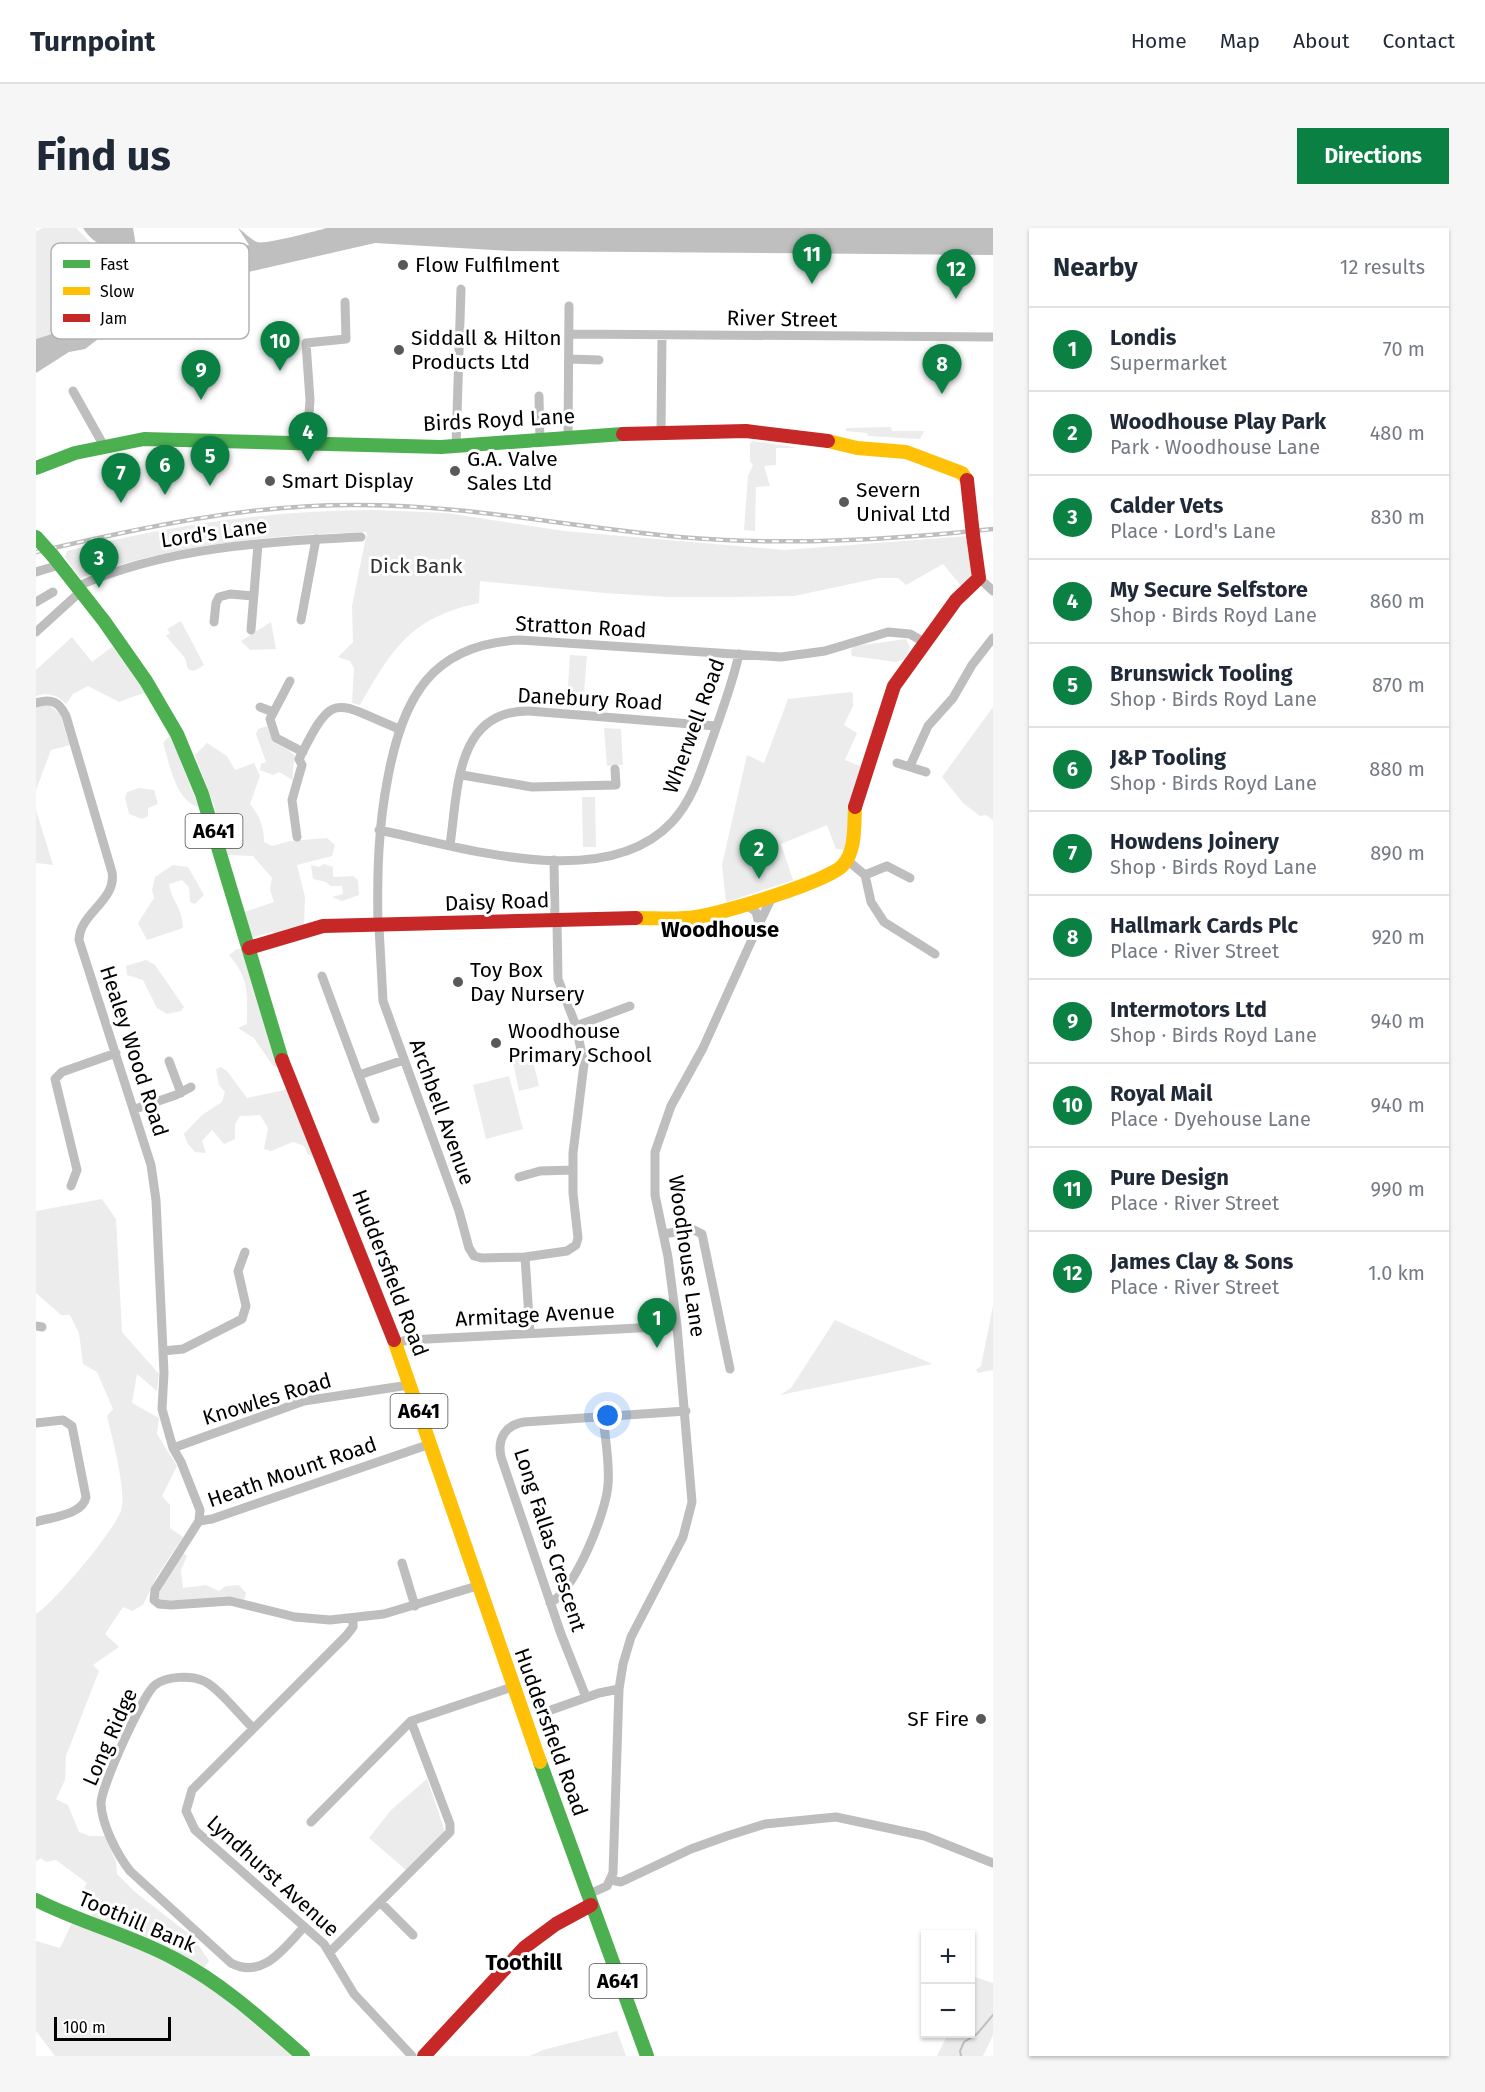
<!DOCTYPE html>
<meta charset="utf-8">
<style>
body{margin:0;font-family:"Fira Sans",sans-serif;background:#f6f6f7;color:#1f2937}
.controls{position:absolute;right:18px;bottom:18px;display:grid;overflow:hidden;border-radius:0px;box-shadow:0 2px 4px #0004}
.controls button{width:54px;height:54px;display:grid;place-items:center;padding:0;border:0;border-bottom:2px solid #e0e1e3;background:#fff;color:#1f2937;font:30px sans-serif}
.scale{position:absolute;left:18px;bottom:15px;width:117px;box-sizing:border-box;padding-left:6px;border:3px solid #000;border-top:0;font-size:16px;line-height:21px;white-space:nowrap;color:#000;-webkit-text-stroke:4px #fff;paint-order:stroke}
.you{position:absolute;left:572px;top:1188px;width:21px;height:21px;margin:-15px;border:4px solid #fff;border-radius:50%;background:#1a73e8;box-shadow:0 0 0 9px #1a73e833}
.badge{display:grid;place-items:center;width:39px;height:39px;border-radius:50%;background:#0b8043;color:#fff;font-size:20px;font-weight:700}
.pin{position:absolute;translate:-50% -50px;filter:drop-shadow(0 2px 3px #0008)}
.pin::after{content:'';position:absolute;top:32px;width:21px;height:18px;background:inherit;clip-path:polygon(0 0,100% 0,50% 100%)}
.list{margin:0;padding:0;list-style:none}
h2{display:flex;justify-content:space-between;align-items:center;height:78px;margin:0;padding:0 24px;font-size:26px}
h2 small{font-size:20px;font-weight:400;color:#747a83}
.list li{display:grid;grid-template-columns:39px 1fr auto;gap:18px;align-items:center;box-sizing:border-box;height:84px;padding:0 24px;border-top:2px solid #e0e1e3}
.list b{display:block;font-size:22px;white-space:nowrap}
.list p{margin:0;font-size:20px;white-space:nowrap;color:#747a83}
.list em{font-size:20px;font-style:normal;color:#747a83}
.map{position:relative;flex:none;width:957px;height:1828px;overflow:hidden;border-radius:0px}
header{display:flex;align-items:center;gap:36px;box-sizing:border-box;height:84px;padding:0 30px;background:#fff;border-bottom:2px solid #e0e1e3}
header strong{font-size:28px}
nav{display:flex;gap:33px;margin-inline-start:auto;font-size:21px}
.intro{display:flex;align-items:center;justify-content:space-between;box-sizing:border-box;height:144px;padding:0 36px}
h1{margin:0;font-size:42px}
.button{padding:15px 27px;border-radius:0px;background:#0b8043;color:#fff;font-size:21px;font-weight:700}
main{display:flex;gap:36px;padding:0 36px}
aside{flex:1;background:#fff;border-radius:0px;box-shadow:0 2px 4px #0004}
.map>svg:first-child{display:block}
</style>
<header>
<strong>Turnpoint</strong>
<nav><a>Home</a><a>Map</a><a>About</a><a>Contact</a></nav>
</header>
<div class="intro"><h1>Find us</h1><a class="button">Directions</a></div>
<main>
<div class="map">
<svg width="957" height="1828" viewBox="0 0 957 1828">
<rect width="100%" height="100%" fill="#fff"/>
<path fill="#ececec" d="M7,0H40L57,17L93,31L86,50L95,59L38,99L0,111V3Z
M855,199L856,203H888L884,211L832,208L831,205L810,203V200Z
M717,213L763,220H740V237L728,238L734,258L720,259L719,303L708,302L712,248L717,237L714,233V215Z
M338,282L411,285L528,303L749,322L931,308L939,341L927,360L907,336L870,357L862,350H843L758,368L696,369H631L569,365L444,353L443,375C374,390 357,420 324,477L316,475L318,440L314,433L302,429L317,414L316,378L331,304C232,307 137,316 44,350L29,329L31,323C132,298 233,282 338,282Z
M145,393L168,437L158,443L152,441L149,430L130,408L134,405L131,401Z
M235,394L240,421L214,422L205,413Z
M36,409L56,434L80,416L113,463L83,474L52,458L37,466L30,476C21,467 13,464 0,468V442Z
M870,411L874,419L869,431L860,434L816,428L815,422L819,418Z
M534,427L551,428L547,476L531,474Z
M815,464L817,466V478L808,497L821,505L809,532L829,540L810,622L800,621L791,597L745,616L757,652L690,674L686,637L711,527L728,535L752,471Z
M12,476L24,486L34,517L15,522L0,562V480Z
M957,479V592L950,587L944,588L927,575L906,549Z
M231,498L237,514C272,532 254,525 257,552L243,544L237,547L224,542L225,536L230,534L220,506L222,501Z
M568,500L585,501L587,537L571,538Z
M134,507L163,579C139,573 134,536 127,515Z
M171,515L191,528L199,542L218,535L224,548L214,576C224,588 228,599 228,614L236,618L254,613L291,610L299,617L296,628L261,637L269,669L268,699L250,705L235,704L215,710L208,684L238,674L234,662L236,650L217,628L191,627L178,577L159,527Z
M103,560L118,562L122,576L112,580V588L106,591L93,586L89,570L91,564Z
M546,569H559L560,619H547Z
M0,582L17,637L0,635Z
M288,636L297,639V649L317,648L322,652L323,667L306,673L296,669L307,666L306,658H295L290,654L277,651L275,637L283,639Z
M137,637L152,639L168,667L159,676L154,674L153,659L146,652L133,656C137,676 146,678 147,700L111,712L102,695L118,670L116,662L119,649Z
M201,721H207L242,839L237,838L218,810L202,800L211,796C211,766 214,752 193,727Z
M110,732L119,737L148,779L145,783L131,786L121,780L107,752L91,747L90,738Z
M494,821L503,858L483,863L475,825Z
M185,839L191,843L211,870L253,861L278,926L272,927L268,918L257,914L235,923L228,921L232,900L224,887L204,888L199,896V911L188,916L176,902L166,913L170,925L159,924L152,916L148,906L166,887L186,874L189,864L183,857L180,841Z
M473,848L487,901L450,911L437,857Z
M66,971L80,991L86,1104L123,1146L121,1163L101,1146L96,1175L123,1190L121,1206L141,1238L126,1268L134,1277V1300L147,1309L121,1348L107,1377L96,1383L87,1379L69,1406L83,1419L57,1437L63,1443L30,1528L29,1552L20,1571L32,1577L43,1604L54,1608H69L80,1634L81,1646L99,1664L157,1709L173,1733L167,1742L59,1692L44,1667L51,1655L20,1632L10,1634L5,1630L0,1633V1386C19,1374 77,1304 85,1283C91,1264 76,1209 71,1188L77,1181L61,1144L47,1136L43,1105L34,1087H25L0,1065V983Z
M957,1078V1142L942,1145L940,1142L945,1138Z
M799,1092L896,1136L744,1167L755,1160Z
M146,1324L151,1328L145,1342L147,1360L170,1357L183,1363L190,1358L203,1357L210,1365L208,1373L123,1372L120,1366Z
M391,1551L409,1603L370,1642L333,1610L355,1582Z
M36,1695L94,1716L161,1746L258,1828H19L0,1803V1713L24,1720Z
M939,1749L957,1755V1807L947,1828H901L912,1806H934L935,1759Z
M581,1803L590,1828H494L507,1822Z"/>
<path fill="#bfbfbf" d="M47,0H97L100,18L148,33L213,17L202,0C208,4 214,11 221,14C229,17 279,3 291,0H957V27L474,23L339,15L160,56L103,86L77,106L74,102L49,121L33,124L0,145V111L38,99L82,67L139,38C111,18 67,33 47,0Z"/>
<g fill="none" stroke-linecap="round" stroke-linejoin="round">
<path stroke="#bfbfbf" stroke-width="2" d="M925,1828L924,1823L928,1814L941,1806L957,1787"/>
<path stroke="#bebebe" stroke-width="9" d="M534,106L957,109
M534,131L563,132
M37,163L68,218
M503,168L504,213
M625,205L626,107
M532,210L533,78
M271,215L274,172L270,115L310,111L309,74
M420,218L425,61
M0,344L23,337
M943,350L957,363
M40,359C130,319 228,314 325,309
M0,374L17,364
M265,392L280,311
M178,394L180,375L183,369L194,366L217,368
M215,402L222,316
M0,404L44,364
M254,453L234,491L240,510L267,524
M0,475C16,470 23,474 30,488L76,644C81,673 44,684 43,712L115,937L120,972L128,1145L126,1181L137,1220L145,1234L164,1282L163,1293L119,1362L118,1372L123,1376L135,1377L194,1373L259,1389L294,1392L348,1386L441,1358
M224,479L237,484
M861,535L890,544
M874,538L892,498L917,470L936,437L957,410
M426,547L496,559L580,557L579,541
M343,602C426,619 569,666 636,594C658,570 666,539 677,509C686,482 697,454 703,426
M261,609L256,572L266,537L263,531C298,461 297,474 363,501
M414,617C422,563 419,482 493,483L680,498
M518,632L519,694
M811,632L829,647L835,674L848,694L899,726
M829,647L851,638L874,650
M723,696L737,667
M342,699C341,648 342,599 352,549C367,470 395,416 484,412L745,429L789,423L852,404L874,406L888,414
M343,699L347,773L423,983L433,1020L438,1028L446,1030L489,1029
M286,748L339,891
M540,798L594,778
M133,833L145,865
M323,847L368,832
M99,881L140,867L155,859
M483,949L504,943L537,942
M35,958L41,942L19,851L26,844L80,825
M628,1006L656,1001L666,1006L694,1141
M0,1098L6,1099
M494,1105L489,1029L531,1023L540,1017L542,1010L537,965V925L548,836L540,798L522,751L521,694
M359,1115L372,1112L641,1098
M127,1123L147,1121L206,1091L210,1078L202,1043L209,1024
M0,1195L27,1192L36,1198L50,1269C47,1287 15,1289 0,1294
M137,1220L268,1173L373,1157
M163,1293L176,1291L394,1216
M366,1335L379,1378
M514,1375C539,1362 570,1285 572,1257C574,1235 569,1211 567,1188
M317,1391V1399L310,1408L156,1562L150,1583L159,1602L288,1716L318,1766L376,1828
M550,1469L525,1406L465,1229C461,1210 470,1197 488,1194L650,1183
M515,1482L563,1465L583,1461
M217,1500C204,1488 183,1460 168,1453C155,1447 130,1448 119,1457C107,1466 64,1561 65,1576C66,1597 81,1626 94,1643L195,1735C227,1752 249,1719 268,1699
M275,1594L375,1493L476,1459
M575,1652L585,1654L655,1621L691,1608L729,1596L800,1589L889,1608L957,1635
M551,1667L571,1658L577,1645L583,1461L587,1436L595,1409L647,1309L656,1274L641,1098L632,1029L619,967V924L635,878L667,820L723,696L720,684L711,677
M344,1674L377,1707
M294,1724L414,1604V1596L375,1493"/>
<path stroke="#4caf50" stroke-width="14" d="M0,240L39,225L108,211L405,219L587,206
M17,328L68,393L110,453L141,506L166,566L246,832
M504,1534L611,1828
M0,1672C45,1695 95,1707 139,1731C187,1756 227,1793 267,1828"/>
<path stroke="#ffc107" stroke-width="14" d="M792,213L821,220L870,224L926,245L931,252
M600,690C620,690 641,692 660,689C684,686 794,653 807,637C820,623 818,597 819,579
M358,1112L504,1534"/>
<path stroke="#c62828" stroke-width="14" d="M587,206L710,203L792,213
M819,579L858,458L920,372L943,350L937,307
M213,720L287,698L600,690
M246,832L358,1112
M388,1828L489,1719L520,1696L555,1677"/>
<g stroke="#bebebe" stroke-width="4.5">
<path id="rail" d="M0,324C104,300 208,277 315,277C425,276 534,299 643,309C748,318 852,312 957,301"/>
</g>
<use href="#rail" stroke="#fff" stroke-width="2" stroke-dasharray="7" stroke-linecap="butt"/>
<path stroke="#4caf50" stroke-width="14" d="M0,309L17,328"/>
<path stroke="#c62828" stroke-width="14" d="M931,252L937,307"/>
</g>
<g fill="#595959" stroke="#fff" stroke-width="2">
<circle cx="367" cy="37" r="6"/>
<circle cx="363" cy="122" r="6"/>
<circle cx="419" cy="243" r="6"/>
<circle cx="234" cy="253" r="6"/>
<circle cx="808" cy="274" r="6"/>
<circle cx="422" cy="754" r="6"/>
<circle cx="460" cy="815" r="6"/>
<circle cx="945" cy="1491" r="6"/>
</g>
<g text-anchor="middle" stroke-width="6" stroke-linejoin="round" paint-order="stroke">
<g fill="#fff" stroke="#4c4c4c" stroke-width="1.5">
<rect x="149.5" y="586" width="57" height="34" rx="4.5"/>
<rect x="354.5" y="1166" width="57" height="34" rx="4.5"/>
<rect x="553.5" y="1736" width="57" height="34" rx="4.5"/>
</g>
<g font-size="20" font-weight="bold" fill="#000">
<text x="178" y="610">A641</text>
<text x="383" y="1190">A641</text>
<text x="582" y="1760">A641</text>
</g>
<g font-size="21" fill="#000" stroke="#fff" text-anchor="start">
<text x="379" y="44">Flow Fulfilment</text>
<text x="375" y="117">Siddall &amp; Hilton<tspan x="375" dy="24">Products Ltd</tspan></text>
<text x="431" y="238">G.A. Valve<tspan x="431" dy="24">Sales Ltd</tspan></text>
<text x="246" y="260">Smart Display</text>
<text x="820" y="269">Severn<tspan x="820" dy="24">Unival Ltd</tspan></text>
<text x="434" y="749">Toy Box<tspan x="434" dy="24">Day Nursery</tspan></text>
<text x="472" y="810">Woodhouse<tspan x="472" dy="24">Primary School</tspan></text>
<text x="933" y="1498" text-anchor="end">SF Fire</text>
</g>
<g font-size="21" fill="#000" stroke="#fff">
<text transform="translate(746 91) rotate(1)" y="7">River Street</text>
<text transform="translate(463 192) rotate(-3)" y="7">Birds Royd Lane</text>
<text transform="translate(178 305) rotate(-8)" y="7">Lord's Lane</text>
<text transform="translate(545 399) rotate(3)" y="7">Stratton Road</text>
<text transform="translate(554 471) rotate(3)" y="7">Danebury Road</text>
<text transform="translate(658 498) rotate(-70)" y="7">Wherwell Road</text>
<text transform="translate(461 674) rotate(-2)" y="7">Daisy Road</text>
<text transform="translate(98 823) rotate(72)" y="7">Healey Wood Road</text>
<text transform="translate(406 884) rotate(70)" y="7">Archbell Avenue</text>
<text transform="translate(651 1028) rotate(82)" y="7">Woodhouse Lane</text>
<text transform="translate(354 1045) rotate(69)" y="7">Huddersfield Road</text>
<text transform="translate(499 1087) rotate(-3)" y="7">Armitage Avenue</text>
<text transform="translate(231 1171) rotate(-17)" y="7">Knowles Road</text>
<text transform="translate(256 1244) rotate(-19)" y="7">Heath Mount Road</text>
<text transform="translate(514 1312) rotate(72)" y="7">Long Fallas Crescent</text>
<text transform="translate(515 1504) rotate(70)" y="7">Huddersfield Road</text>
<text transform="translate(74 1509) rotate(-66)" y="7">Long Ridge</text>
<text transform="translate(237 1648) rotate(42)" y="7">Lyndhurst Avenue</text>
<text transform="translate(101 1694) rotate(23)" y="7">Toothill Bank</text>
</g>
<g font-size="21" fill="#333" stroke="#fff">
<text x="380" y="345">Dick Bank</text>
</g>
<g font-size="22" font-weight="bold" fill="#000" stroke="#fff">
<text x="684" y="709">Woodhouse</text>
<text x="488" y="1742">Toothill</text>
</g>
</g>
<rect x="15" y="15" width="198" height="96" rx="9" fill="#fff" stroke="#b2b2b2" stroke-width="1.5"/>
<rect x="27" y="32" width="27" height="8" fill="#4caf50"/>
<rect x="27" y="59" width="27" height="8" fill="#ffc107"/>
<rect x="27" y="86" width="27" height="8" fill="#c62828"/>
<g font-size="16" fill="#000">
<text x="64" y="42">Fast</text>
<text x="64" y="69">Slow</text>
<text x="64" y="96">Jam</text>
</g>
</svg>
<div class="controls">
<button>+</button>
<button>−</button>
</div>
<div class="scale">100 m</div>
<div class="you"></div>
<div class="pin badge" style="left:621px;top:1120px">1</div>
<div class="pin badge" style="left:723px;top:651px">2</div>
<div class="pin badge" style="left:63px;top:360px">3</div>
<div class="pin badge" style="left:272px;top:234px">4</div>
<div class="pin badge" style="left:174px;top:258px">5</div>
<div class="pin badge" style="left:129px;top:267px">6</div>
<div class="pin badge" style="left:85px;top:275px">7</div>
<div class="pin badge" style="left:906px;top:166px">8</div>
<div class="pin badge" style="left:165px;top:172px">9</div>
<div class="pin badge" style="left:244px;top:143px">10</div>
<div class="pin badge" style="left:776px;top:56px">11</div>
<div class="pin badge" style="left:920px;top:71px">12</div>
</div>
<aside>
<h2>Nearby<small>12 results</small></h2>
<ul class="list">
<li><span class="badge">1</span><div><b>Londis</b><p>Supermarket</p></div><em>70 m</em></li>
<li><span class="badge">2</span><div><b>Woodhouse Play Park</b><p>Park · Woodhouse Lane</p></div><em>480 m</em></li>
<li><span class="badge">3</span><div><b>Calder Vets</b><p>Place · Lord's Lane</p></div><em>830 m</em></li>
<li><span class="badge">4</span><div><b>My Secure Selfstore</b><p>Shop · Birds Royd Lane</p></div><em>860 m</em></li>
<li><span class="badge">5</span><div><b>Brunswick Tooling</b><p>Shop · Birds Royd Lane</p></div><em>870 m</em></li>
<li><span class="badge">6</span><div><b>J&amp;P Tooling</b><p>Shop · Birds Royd Lane</p></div><em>880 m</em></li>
<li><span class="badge">7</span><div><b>Howdens Joinery</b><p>Shop · Birds Royd Lane</p></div><em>890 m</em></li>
<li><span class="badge">8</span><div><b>Hallmark Cards Plc</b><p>Place · River Street</p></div><em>920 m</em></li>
<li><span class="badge">9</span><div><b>Intermotors Ltd</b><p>Shop · Birds Royd Lane</p></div><em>940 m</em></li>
<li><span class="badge">10</span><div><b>Royal Mail</b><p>Place · Dyehouse Lane</p></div><em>940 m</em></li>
<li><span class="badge">11</span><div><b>Pure Design</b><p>Place · River Street</p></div><em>990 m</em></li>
<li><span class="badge">12</span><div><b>James Clay &amp; Sons</b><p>Place · River Street</p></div><em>1.0 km</em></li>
</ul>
</aside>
</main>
